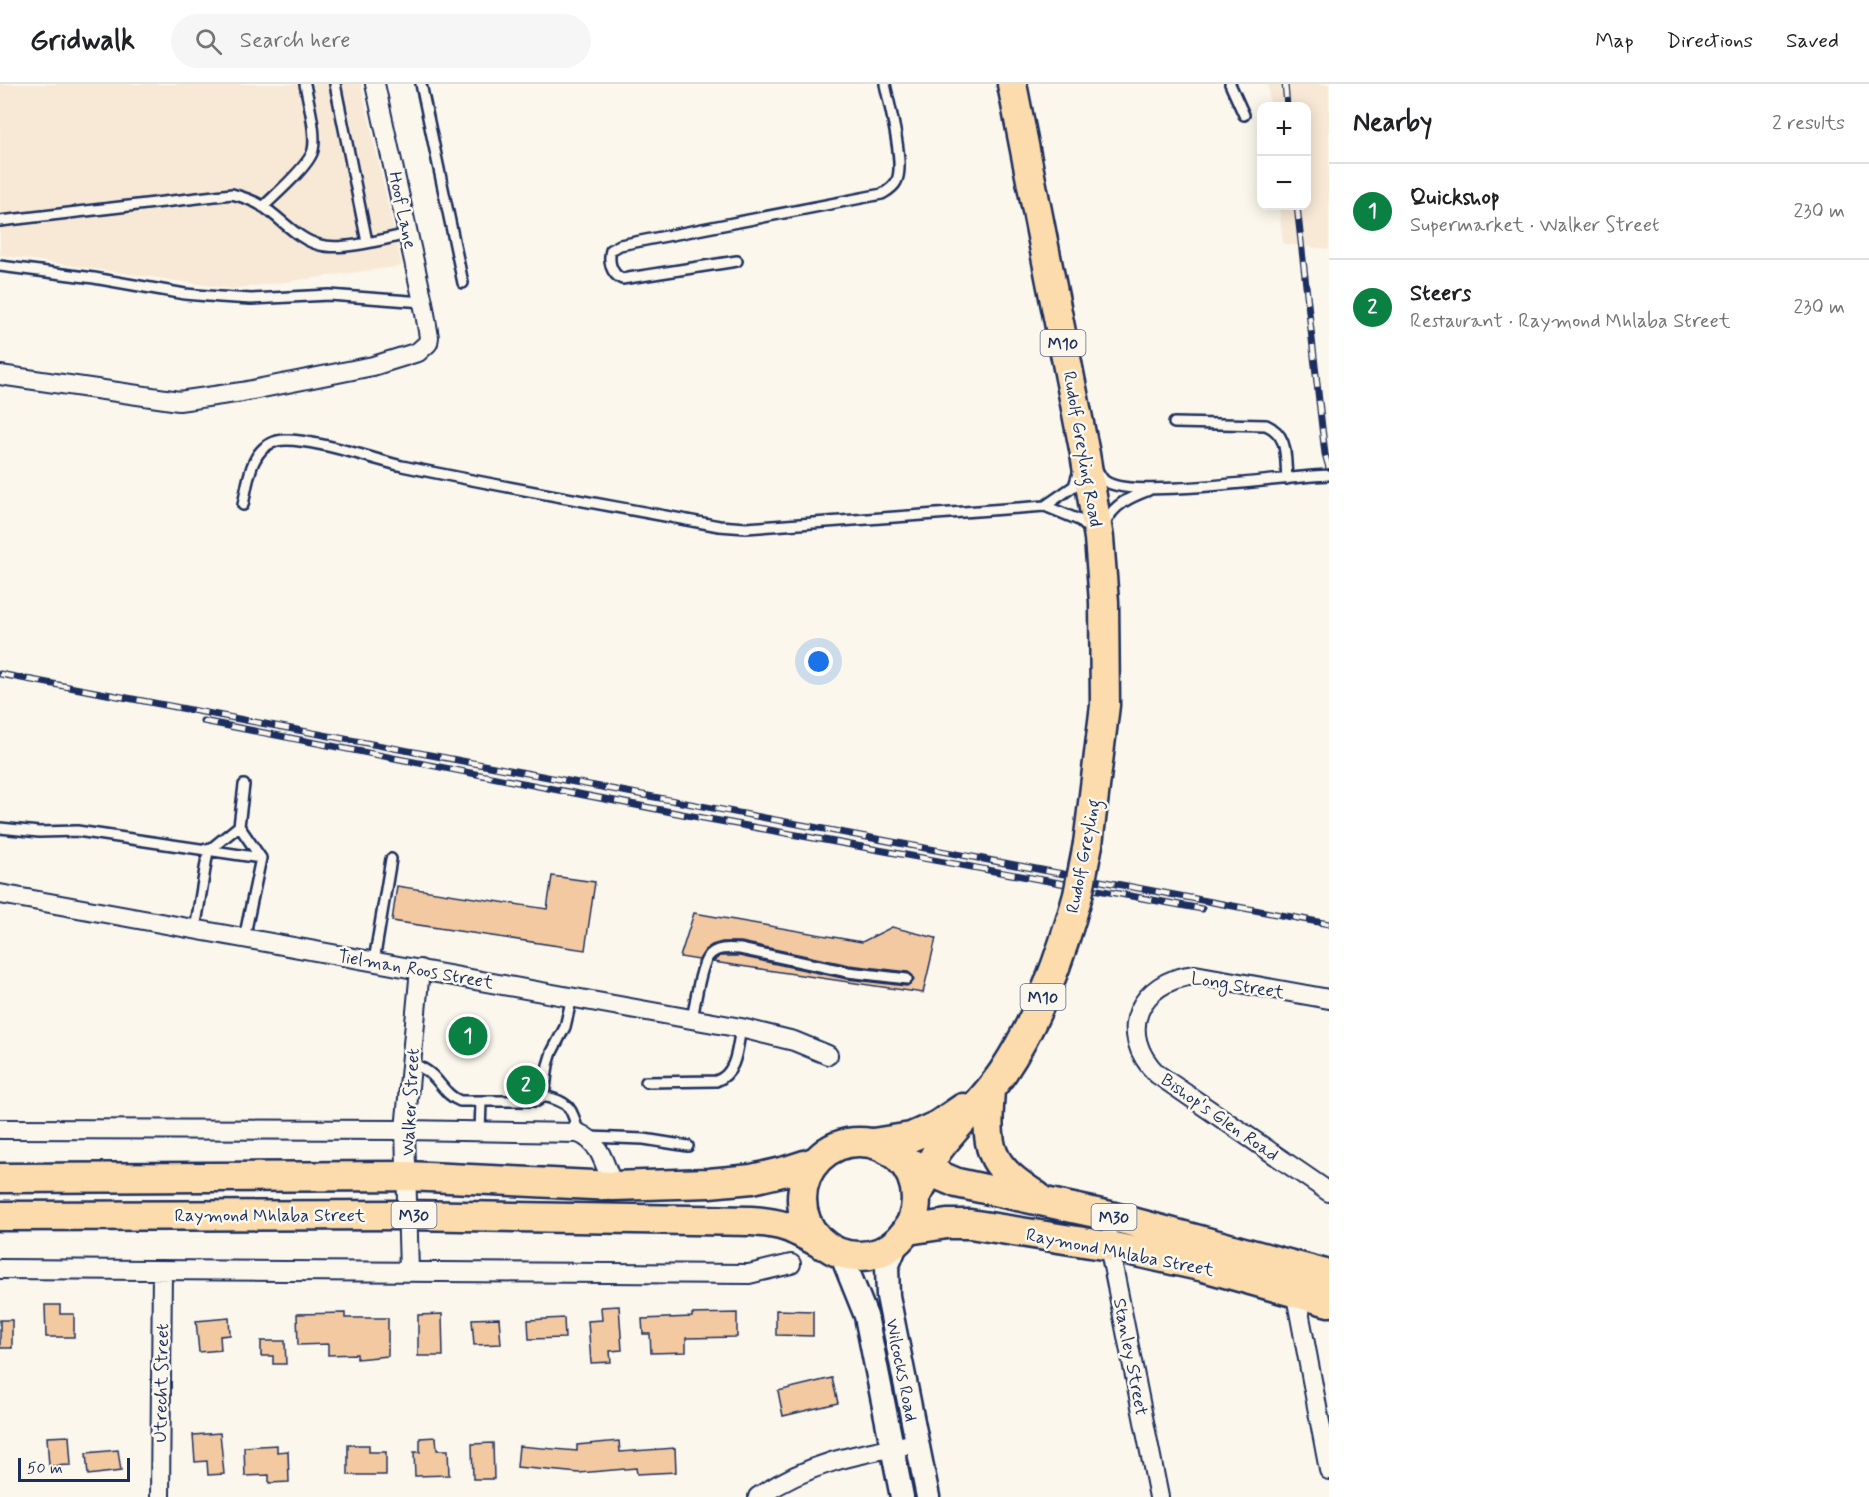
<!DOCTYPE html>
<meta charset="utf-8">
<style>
body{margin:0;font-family:Mynerve,sans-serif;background:#f6f6f6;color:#202124}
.controls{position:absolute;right:18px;top:18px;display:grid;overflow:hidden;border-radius:12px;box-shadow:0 3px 15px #0003}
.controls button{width:54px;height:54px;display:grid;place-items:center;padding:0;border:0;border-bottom:2px solid #e0e0e0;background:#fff;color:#202124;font:30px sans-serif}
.scale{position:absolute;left:18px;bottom:15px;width:112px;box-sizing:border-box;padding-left:6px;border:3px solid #1b2f5e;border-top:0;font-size:16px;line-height:21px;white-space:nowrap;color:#1b2f5e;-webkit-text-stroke:4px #fbf7ec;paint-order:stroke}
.you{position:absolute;left:819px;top:578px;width:21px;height:21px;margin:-15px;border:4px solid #fff;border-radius:50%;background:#1a73e8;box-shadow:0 0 0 9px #1a73e833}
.badge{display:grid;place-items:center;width:39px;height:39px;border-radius:50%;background:#0b8043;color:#fff;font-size:20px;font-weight:700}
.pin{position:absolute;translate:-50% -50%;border:3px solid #fff;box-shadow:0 2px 6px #0006}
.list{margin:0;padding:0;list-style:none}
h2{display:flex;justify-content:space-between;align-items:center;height:78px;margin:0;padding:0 24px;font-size:26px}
h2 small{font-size:20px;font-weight:400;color:#757577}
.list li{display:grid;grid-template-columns:39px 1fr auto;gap:18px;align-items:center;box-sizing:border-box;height:96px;padding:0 24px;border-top:2px solid #e0e0e0}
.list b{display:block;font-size:22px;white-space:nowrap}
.list p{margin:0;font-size:20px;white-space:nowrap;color:#757577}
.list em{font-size:20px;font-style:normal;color:#757577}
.icon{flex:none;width:33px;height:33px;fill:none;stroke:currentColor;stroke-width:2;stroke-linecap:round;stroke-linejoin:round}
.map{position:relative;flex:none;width:1329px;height:1413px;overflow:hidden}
header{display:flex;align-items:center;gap:36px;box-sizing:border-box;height:84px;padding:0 30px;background:#fff;border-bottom:2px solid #e0e0e0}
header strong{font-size:28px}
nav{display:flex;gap:33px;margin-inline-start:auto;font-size:21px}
.search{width:420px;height:54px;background:#f6f6f6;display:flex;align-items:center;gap:15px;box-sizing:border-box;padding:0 21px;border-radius:33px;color:#757577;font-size:22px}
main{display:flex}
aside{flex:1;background:#fff}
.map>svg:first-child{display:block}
</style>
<header>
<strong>Gridwalk</strong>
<div class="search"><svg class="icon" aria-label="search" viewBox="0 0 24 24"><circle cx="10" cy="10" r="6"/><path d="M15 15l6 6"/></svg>Search here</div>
<nav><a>Map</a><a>Directions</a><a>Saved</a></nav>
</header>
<main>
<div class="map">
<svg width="1329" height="1413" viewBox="0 0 1329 1413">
<rect width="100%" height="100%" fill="#fbf7ec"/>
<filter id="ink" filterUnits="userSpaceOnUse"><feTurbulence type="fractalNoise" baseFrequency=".0167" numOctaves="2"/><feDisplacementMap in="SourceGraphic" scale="12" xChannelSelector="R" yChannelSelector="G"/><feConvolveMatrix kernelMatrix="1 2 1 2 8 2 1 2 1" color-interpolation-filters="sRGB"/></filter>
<g filter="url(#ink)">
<path fill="#f8e9d6" d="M0,0H361L402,182L232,205L0,171Z
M1268,0H1329V165L1283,160L1279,122H1306V22H1270Z"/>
<path fill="#f2c9a1" stroke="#1b2f5e" stroke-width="1.5" d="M552,792L595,798L585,866L392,837L397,802L547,825Z
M694,829L862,858L892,843L936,854L923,909L713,878L720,872H739L847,895L906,902L910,901L914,896L913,892L908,888L849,881L741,858H722L712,861L706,865L699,876L680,873Z
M45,1221H60V1230H74V1253H46Z
M619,1222L622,1266L610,1267L611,1278L591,1279L588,1237L602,1236L601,1223Z
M776,1226L813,1227V1252L776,1251Z
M345,1229V1234H388V1272L357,1275V1270L328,1271V1260L298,1261L297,1230Z
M737,1229V1253L686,1254V1268L651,1269L650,1250H643L642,1235L692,1233V1230Z
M442,1230L443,1272H418V1231Z
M229,1234L230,1251L220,1252L221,1266L199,1268L196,1237Z
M499,1234L501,1260L474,1261L472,1235Z
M564,1234L565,1254L529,1255L528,1236Z
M0,1236H12V1264H0Z
M261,1257H285L286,1280H273V1272H261Z
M832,1294L838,1319L783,1332L778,1307Z
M220,1349L224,1390L208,1391L207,1377L195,1378L193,1351Z
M69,1352L71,1381L49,1382L47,1353Z
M436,1353L437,1366H448L449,1391L415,1392L414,1368H420V1354Z
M619,1357L620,1368L675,1364L676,1388L637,1390L636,1384L579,1389L517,1383L519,1362L577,1367V1361Z
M493,1359L494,1395H473L472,1360Z
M277,1361V1368L288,1367L289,1398L269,1399V1391L245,1392L244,1363Z
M348,1361H369V1368H386V1391H348Z
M118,1366L121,1387L88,1391L86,1369Z"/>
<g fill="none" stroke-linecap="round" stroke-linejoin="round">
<g stroke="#1b2f5e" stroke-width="14">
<path id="service" d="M335,0L367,158
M421,0L463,199
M1230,0L1244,31
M263,123C275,111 310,81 313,66C317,49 308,17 305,0
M0,137L232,110C243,113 253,116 262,122C281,134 298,156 320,161C342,167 385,155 408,150
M737,177L622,195C611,190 608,177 611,166L620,161L882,110C887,107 893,104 896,98C906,82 889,20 885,0
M0,182L94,194L185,210L220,213L251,215L329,211L423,218
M1174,339L1266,341C1289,351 1285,373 1287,395
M1097,386C1099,389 1102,395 1105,397C1132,417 1288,392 1329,391
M243,421C248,398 250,364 277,357C302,351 373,375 402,382C507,404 613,422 719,442L746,444L1045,422L1079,436L1090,446
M1045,422L1074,402L1079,386
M1105,440C1113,420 1131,413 1149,406
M0,744L39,748L77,747L261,774
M195,846L208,767L239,742
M244,855L261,774L239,742L244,701
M374,877L391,775
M692,935C695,921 700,883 708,873C715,863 729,864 740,865L848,888L907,895
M411,978C418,982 426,985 432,991C442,1001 447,1012 460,1017H537L544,1012L548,981L552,968L565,943L572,913
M646,998L716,997C737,990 737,964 741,944
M544,1012C570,1019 572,1023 578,1049
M480,1048L481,1018
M588,1053L644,1055L688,1062"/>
</g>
<g stroke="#1b2f5e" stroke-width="22">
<path id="minor" d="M0,291L179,317L242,308L373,282L418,268L428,259L429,253L423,218L375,0
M0,810L741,944L794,957L828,971
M1329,915L1195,891C1139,897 1115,948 1157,990L1329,1108
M0,1045L405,1046L578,1049C600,1057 605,1081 613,1102
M1109,1153V1162L1159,1413
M0,1185L749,1190L791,1180
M409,1187L405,1046L420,885
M1294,1201L1329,1386
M160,1413L162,1186
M758,1413C810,1378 857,1370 917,1359"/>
</g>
<g stroke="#1b2f5e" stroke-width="27">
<path id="tertiary" d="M897,1159L887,1183L888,1212L928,1413
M841,1170L866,1232L902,1413"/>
</g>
<g stroke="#1b2f5e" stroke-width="33">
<path id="primary" d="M1012,0L1085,370L1099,454L1104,518L1105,621L1088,760
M990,1006C986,1064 986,1080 1037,1112
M802 1115a57 57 0 1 1 114 0a57 57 0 1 1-114 0Z
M873,1059L911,1053L938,1041L963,1024
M900,1075L957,1099L1110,1132L1329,1191
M0,1094L407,1092L613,1102L709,1099L752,1095L786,1087L814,1078
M921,1104C926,1092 930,1077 938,1066C958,1039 984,1016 1003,988C1039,934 1061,873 1078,811
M0,1132L407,1131L751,1137C785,1139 794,1145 823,1161
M908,1146L947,1140H970L1109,1162L1204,1183L1329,1218"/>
</g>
<use href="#service" stroke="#fbf7ec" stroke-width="9"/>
<use href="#minor" stroke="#fbf7ec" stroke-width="18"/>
<use href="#tertiary" stroke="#fbf7ec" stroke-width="22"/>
<use href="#primary" stroke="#fcdcac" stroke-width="28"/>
<g stroke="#1b2f5e" stroke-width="7">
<path id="rail" d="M1285,0L1287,22
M1297,122L1325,370L1329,384
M0,590L1329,840
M203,637L687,731L1202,825"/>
</g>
<use href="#rail" stroke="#fbf7ec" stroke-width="4.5" stroke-dasharray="14" stroke-linecap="butt"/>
<g stroke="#1b2f5e" stroke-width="33" stroke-linecap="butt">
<path id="primary-bridge" d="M1078,811L1088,760"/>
</g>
<use href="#primary-bridge" stroke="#fcdcac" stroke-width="28"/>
</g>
</g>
<g text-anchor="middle" stroke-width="5" stroke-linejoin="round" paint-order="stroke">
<g fill="#fbf7ec" stroke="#5e6b89" stroke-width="1.5">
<rect x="1040.5" y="246" width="45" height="26" rx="4.5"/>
<rect x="1020.5" y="900" width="45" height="26" rx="4.5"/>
<rect x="391.5" y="1118" width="45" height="26" rx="4.5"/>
<rect x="1091.5" y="1120" width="45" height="26" rx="4.5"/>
</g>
<g font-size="16" font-weight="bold" fill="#1b2f5e">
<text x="1063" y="265">M10</text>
<text x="1043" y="919">M10</text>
<text x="414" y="1137">M30</text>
<text x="1114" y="1139">M30</text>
</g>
<g font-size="18" fill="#1b2f5e" stroke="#fbf7ec">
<text transform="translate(403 126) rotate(78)" y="6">Hoof Lane</text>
<text transform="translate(1083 365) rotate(80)" y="6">Rudolf Greyling Road</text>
<text transform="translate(1083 772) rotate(-79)" y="6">Rudolf Greyling</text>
<text transform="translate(416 885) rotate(10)" y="6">Tielman Roos Street</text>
<text transform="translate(1238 901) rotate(9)" y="6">Long Street</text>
<text transform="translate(410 1018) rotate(-87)" y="6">Walker Street</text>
<text transform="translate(1220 1033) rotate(35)" y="6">Bishop's Glen Road</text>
<text x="270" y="1137">Raymond Mhlaba Street</text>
<text transform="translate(1120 1168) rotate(11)" y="6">Raymond Mhlaba Street</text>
<text transform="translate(1131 1273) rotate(79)" y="6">Stanley Street</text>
<text transform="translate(902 1286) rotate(79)" y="6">Wilcocks Road</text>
<text transform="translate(161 1299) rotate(-89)" y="6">Utrecht Street</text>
</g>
</g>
</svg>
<div class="controls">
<button>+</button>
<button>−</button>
</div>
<div class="scale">50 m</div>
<div class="you"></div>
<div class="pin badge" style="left:468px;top:952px">1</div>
<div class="pin badge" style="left:526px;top:1001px">2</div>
</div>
<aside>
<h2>Nearby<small>2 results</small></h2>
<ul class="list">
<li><span class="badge">1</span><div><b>Quickshop</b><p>Supermarket · Walker Street</p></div><em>230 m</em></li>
<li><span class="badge">2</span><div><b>Steers</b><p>Restaurant · Raymond Mhlaba Street</p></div><em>230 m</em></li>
</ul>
</aside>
</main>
